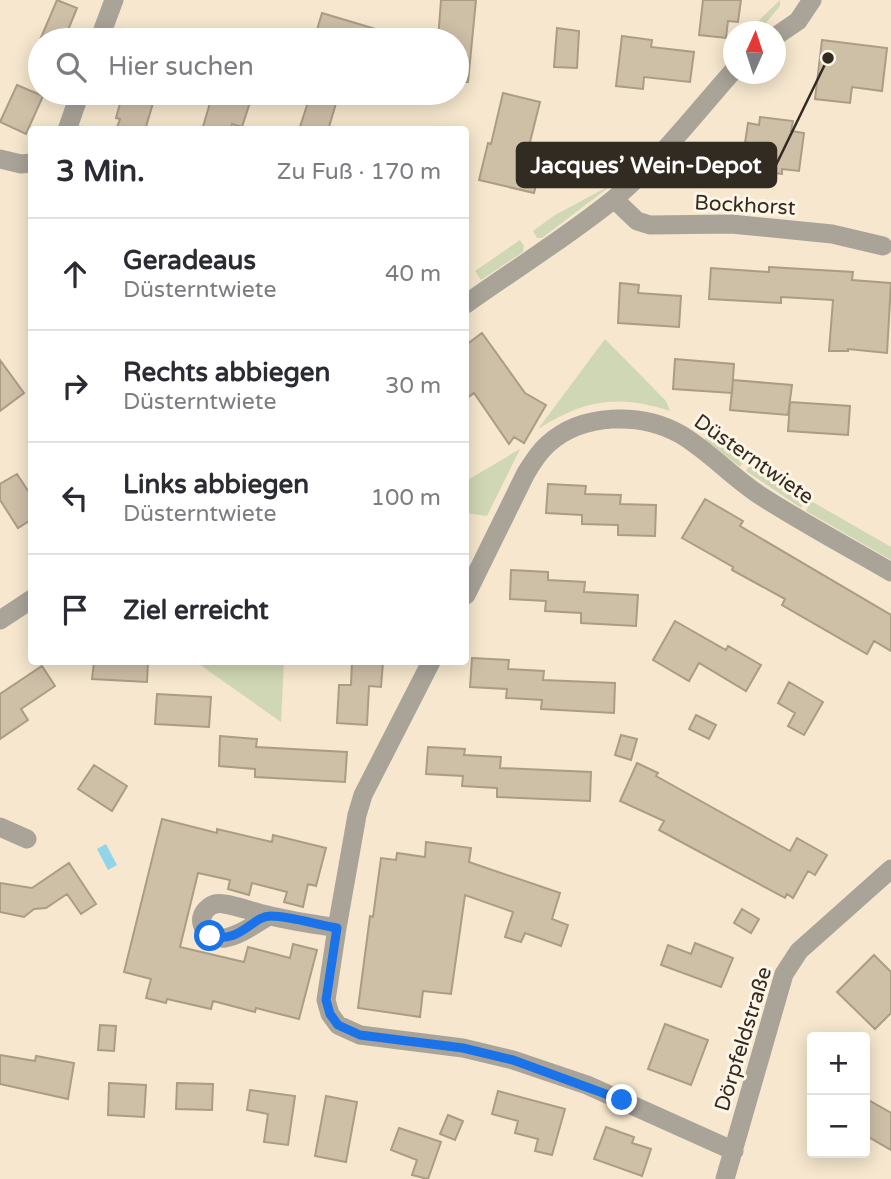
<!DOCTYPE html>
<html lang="de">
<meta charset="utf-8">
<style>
body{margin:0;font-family:"Varela Round",sans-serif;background:#f2f2f3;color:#2b2b33}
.controls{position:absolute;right:21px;bottom:21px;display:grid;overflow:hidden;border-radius:7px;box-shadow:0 4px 18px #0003}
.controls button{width:63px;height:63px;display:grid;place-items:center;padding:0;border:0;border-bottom:2px solid #e1e1e2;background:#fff;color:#2b2b33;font:35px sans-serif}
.compass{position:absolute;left:723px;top:21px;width:63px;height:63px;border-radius:50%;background:#fff;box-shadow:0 4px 18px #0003;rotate:3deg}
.stop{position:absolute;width:21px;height:21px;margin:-16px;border:5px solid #1a73e8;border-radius:50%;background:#fff}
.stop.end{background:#1a73e8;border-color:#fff;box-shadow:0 2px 7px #0008}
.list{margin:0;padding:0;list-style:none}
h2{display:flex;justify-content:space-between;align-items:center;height:91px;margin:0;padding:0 28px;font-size:30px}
h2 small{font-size:23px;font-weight:400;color:#7c7c81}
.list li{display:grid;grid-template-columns:46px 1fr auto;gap:21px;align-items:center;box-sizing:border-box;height:112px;padding:0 28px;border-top:2px solid #e1e1e2}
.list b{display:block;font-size:26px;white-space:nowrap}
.list p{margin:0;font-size:23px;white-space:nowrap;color:#7c7c81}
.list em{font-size:23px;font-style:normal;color:#7c7c81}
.icon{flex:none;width:38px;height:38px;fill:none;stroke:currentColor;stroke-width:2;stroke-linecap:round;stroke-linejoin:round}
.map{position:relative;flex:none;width:891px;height:1179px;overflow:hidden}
.search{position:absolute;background:#fff;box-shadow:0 4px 18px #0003;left:28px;top:28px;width:441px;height:77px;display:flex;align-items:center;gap:18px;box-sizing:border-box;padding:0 24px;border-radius:38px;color:#7c7c81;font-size:26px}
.panel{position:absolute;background:#fff;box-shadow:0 4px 18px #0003;left:28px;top:126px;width:441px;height:539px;border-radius:7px}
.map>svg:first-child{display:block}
</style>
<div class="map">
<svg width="891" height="1179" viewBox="0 0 891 1179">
<rect width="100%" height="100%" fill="#f6e7ce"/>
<path fill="#d0d7b4" d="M780,0V6L759,31H748Z
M613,184L542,238H537L533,231L555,215Z
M520,240L524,246L523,252L481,280L475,271Z
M605,339L666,401L670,411C617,394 584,400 538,429Z
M706,437L745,459L740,467L705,440Z
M520,449L487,516L466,513V481Z
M750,463L806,498L801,508L746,471Z
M811,501L891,547V560L806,511Z
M196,662H284L281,722Z"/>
<path fill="#92d4e8" d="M106,844L117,865L108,870L97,849Z"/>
<path fill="#cebfa7" stroke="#ab9c85" stroke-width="2" d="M57,0L77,8L64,40H40Z
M441,0H476L468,82H457V40H438Z
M703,0H741L738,22L728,21L726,38L699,35Z
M322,13L399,36V40H314Z
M557,28L579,31L577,68L554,67Z
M622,36L652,40L651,47L694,52L690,82L644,77L643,89L616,86Z
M822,40L887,48L882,91L852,87L850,103L815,99Z
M17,85L43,96L26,134L0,122Z
M123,93H156L145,130H116L120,119L116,118Z
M213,93H253L242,127L232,124L230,130H202Z
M311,93H324L338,97L328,130H299Z
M503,93L540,102L527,154L543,158L534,193L479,180L488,143L491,144Z
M760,117L793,121L791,131L804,133L799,171L782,169V174L762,172L763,166L748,164L751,144L745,143L748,123L759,125Z
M769,267L853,272L852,280L891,283L887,353L848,349V351H829L833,300L781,297V303L709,299L711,268L769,272Z
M620,283L639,285L638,293L681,296L679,327L618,323Z
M482,333L525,393L546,405L524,443L514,437L509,444L474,393L466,399V345Z
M675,359L734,364L732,393L673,389Z
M0,360L24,393L0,411Z
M733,380L792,385L788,415L730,410Z
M790,402L850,406L848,435L788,431Z
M17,474L32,497V519L18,528L0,500V484Z
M548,484L586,486L585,494L621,495L620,504L656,505L655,536L618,535V525L582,524V515L546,513Z
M705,499L743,521L740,526L891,615V651L874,641L867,654L782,605L785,599L732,570L733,567L682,538Z
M511,570L548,572V580L585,582L584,592L638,595L636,626L581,623V613L545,611L546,601L510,599Z
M675,621L726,650L728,646L761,665L746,691L699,663L689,681L653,660Z
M472,658L509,660L508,669L544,671L543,680L615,683L614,713L541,709L542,700L506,698L507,689L470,687Z
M94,662H148L147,682L92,679Z
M352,662H383L381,687L369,686L367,725L337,723L339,685H351Z
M42,666L55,686L21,709L28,720L0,739V694Z
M789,682L823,702L804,735L788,726L795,713L778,703Z
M157,694L211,697L209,727L155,724Z
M696,715L716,725L709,739L689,729Z
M621,735L637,739L631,760L615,755Z
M220,736L257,739L256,747L347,752L345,782L255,777V769L219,766Z
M428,747L465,749L464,755L501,757L500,768L591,772L590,801L497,797V788L462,786L463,776L426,774Z
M637,763L658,773L656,776L665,781L790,851L797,838L827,855L815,875L808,871L793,898L787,894L785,898L659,830L664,821L620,801Z
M94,765L127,786L112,811L78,789Z
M162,819L217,833V829L272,842L273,835L326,848L316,886L308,884L303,907L284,902L287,892L252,883L249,895L228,889L230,880L198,873L180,947L244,962L248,947L290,958L293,944L317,950L299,1019L256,1008L255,1012L213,1001L211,1009L167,999L166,1003L146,998L151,979L124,972Z
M426,842L471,848L469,862L560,893L552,919L568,925L561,946L525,933L521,942L505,937L513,912L465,895L451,994L423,991L420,1017L358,1008L370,916L373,917L381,858L396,860L397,853L425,857Z
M69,863L96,904L81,914L67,894L46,908L34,909L24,917L0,912V883L32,888Z
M742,909L759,919L751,933L734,923Z
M695,943L733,958L721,987L661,965L668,945L691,954Z
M874,955L891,972V1013L875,1029L837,992Z
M665,1024L708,1040L691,1085L648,1069Z
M100,1025L116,1026L114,1051L98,1050Z
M0,1055L35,1061L36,1056L74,1063L68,1099L0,1084Z
M109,1083L146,1085L144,1117L108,1115Z
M177,1083L213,1084L212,1110L176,1109Z
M250,1090L295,1096L288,1145L264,1142L268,1114L247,1110Z
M498,1091L565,1109L552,1155L535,1151L538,1139L515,1133L518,1121L492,1114Z
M326,1096L357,1102L346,1162L315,1156Z
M865,1098L891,1113V1150L865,1135Z
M448,1115L463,1121L455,1140L440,1134Z
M606,1127L634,1137L632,1143L651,1149L642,1176L594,1159Z
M399,1128L441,1142L428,1179L412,1175L417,1160L391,1150Z"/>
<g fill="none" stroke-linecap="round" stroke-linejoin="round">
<path stroke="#a9a398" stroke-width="19" d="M776,36L798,21L812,0
M99,40L114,0
M67,130L80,93
M0,159L21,164L32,163
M614,199L637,221L650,225L731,224L832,234L883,246
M466,304C515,269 567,237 614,199C659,161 695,114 734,70
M466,595L526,473C532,463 539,452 548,444C582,413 641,412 680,434C709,451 733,478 761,496C803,523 848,547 891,572
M0,620L32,599
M431,662L363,795L357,815L337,928L326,1000L330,1014L338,1025L360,1035L463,1048L513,1060L587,1085L734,1151
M0,827L27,839
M269,916C255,924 241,935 225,938C207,940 192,920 209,907C213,904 219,903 224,904C238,906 253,912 267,915C290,921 313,924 337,928
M725,1179L784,974L799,951L891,869"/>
</g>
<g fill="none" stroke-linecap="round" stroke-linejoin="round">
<path stroke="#1a73e8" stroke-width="9" d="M210,936C241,944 252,916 271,916C291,916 317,925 337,928L326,1000L330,1014L338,1025L360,1035L463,1048L513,1060L622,1100"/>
</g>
<g text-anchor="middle" stroke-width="6" stroke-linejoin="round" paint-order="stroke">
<g font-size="21" fill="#312b22" stroke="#fef5e6">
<text transform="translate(745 205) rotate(3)" y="7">Bockhorst</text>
<text transform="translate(754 459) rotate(35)" y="7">Düsterntwiete</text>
<text transform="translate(743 1039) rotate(-73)" y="7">Dörpfeldstraße</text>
</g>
</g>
<path fill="none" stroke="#312b22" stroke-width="2.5" d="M828 58L776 165"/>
<circle fill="#312b22" stroke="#fef5e6" stroke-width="2.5" cx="828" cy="58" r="7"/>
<rect fill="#312b22" stroke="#312b22" stroke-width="2.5" x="517" y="143" width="259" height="44" rx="7"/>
<g font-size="23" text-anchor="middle" font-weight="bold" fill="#fff">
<text x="646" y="173">Jacques’ Wein-Depot</text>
</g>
</svg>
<div class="controls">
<button>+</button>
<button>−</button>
</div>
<svg class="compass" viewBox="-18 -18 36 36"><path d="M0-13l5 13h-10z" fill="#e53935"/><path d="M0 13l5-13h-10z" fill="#7c7c81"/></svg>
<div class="stop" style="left:210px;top:936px"></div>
<div class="stop end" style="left:622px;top:1100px"></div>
<div class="search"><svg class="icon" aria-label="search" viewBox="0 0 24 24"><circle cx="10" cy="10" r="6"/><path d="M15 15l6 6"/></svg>Hier suchen</div>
<section class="panel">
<h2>3 Min.<small>Zu Fuß · 170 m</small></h2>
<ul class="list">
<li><svg class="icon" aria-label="ahead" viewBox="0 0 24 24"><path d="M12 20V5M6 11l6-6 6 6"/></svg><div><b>Geradeaus</b><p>Düsterntwiete</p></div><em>40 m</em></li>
<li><svg class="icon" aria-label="right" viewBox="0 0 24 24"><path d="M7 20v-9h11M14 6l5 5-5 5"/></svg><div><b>Rechts abbiegen</b><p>Düsterntwiete</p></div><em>30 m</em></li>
<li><svg class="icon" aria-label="left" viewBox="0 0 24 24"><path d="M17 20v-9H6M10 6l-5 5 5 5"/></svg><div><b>Links abbiegen</b><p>Düsterntwiete</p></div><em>100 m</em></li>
<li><svg class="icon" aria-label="arrive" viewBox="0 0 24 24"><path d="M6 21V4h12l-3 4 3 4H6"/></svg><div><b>Ziel erreicht</b></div></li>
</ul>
</section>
</div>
